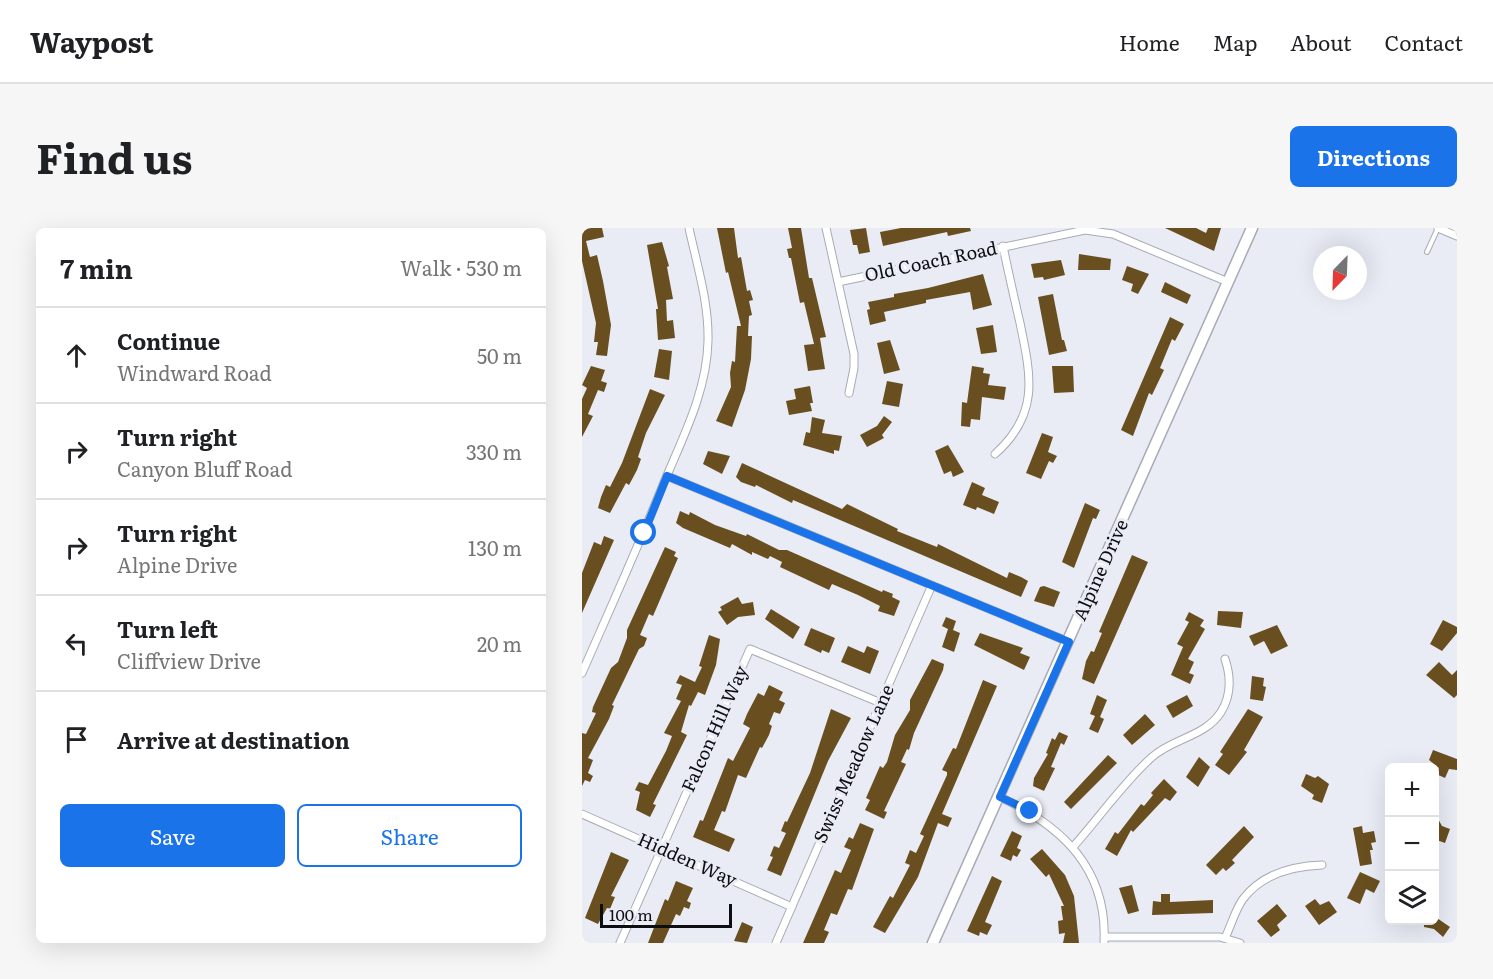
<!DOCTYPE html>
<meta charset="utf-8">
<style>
body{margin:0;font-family:Literata,serif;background:#f6f6f6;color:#202124}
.controls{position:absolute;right:18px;bottom:18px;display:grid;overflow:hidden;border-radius:9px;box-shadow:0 6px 24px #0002}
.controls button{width:54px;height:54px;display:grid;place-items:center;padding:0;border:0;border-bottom:2px solid #e0e0e0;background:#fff;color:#202124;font:30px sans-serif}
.compass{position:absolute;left:731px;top:18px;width:54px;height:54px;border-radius:50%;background:#fff;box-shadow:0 6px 24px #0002;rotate:203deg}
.scale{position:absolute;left:18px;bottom:15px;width:132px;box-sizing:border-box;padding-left:6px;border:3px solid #0d0e11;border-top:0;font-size:16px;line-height:21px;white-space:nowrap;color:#0d0e11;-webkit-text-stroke:4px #e9ecf5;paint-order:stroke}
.stop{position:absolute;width:18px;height:18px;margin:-14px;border:4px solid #1a73e8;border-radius:50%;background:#fff}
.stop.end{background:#1a73e8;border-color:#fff;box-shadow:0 2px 6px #0008}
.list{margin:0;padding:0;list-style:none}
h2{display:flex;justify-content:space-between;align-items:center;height:78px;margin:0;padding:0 24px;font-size:26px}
h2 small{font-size:20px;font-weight:400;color:#757577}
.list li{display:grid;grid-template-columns:39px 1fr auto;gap:18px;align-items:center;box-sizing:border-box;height:96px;padding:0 24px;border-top:2px solid #e0e0e0}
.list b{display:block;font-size:22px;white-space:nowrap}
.list p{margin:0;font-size:20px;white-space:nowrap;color:#757577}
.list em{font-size:20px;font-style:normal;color:#757577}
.actions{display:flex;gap:12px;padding:18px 24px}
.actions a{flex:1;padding:14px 0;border:2px solid #1a73e8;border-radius:9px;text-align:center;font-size:21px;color:#1a73e8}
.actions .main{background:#1a73e8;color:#fff}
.icon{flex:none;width:33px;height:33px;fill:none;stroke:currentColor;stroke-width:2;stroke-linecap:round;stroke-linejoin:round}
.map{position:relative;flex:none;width:875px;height:715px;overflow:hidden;border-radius:9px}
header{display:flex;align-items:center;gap:36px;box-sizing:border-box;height:84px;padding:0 30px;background:#fff;border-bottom:2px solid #e0e0e0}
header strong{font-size:28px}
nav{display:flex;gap:33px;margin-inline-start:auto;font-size:21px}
.intro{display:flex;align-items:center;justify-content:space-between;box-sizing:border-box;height:144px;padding:0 36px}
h1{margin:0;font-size:42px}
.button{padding:15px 27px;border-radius:9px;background:#1a73e8;color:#fff;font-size:21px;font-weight:700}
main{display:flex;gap:36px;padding:0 36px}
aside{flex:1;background:#fff;border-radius:9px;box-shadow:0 6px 24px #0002}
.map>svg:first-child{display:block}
</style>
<header>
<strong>Waypost</strong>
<nav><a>Home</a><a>Map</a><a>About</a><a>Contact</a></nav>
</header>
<div class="intro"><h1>Find us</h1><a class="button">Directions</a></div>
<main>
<aside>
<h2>7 min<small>Walk · 530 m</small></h2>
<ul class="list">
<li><svg class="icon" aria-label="ahead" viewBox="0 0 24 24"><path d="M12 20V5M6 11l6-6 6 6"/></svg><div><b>Continue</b><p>Windward Road</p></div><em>50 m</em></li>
<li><svg class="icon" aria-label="right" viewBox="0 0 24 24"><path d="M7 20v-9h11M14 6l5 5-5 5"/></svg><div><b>Turn right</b><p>Canyon Bluff Road</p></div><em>330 m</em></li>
<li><svg class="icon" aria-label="right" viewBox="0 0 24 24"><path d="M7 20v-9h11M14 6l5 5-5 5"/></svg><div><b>Turn right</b><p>Alpine Drive</p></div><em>130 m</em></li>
<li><svg class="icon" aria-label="left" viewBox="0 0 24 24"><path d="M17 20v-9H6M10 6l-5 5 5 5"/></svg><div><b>Turn left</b><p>Cliffview Drive</p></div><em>20 m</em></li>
<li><svg class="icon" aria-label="arrive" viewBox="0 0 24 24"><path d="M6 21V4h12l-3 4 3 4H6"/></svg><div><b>Arrive at destination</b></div></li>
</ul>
<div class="actions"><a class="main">Save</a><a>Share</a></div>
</aside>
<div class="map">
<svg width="875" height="715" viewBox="0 0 875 715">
<rect width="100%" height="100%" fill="#e9ecf5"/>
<path fill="#694f20" d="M0,0H20L22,9L4,13L8,29L15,27L21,53L29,97L25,128L14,127L16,114H12L14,95L0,33Z
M135,0H152L156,30L159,29L165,63L168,62L171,72L167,73L170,87L167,88L166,108H170L169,131L163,162L150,199L134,193L149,159L148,145L150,133L153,134L155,98H159L146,44L144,45Z
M206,0H219L227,50H230L244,109L238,110L243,141L226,143L222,117L232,116L222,74L218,75L209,30H207L205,21L210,20Z
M284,0L288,24L277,26L275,17H271L268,2Z
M319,0H388L389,3L366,8L365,4L301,18L298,4Z
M583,0H614L624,5L626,0H639L632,23Z
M80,14L87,38L85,39L91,71L84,72L85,93L91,92L93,110L76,112L74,81H76L65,17Z
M497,26L529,31L528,42H496Z
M479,32L483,47L462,52L461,49L452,50L449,36Z
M545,38L567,46L556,66L549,63L551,56L540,52Z
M401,46L410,77L391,82L388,64L344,72V75L302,84L304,93L288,97L285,82L288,81L286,74L312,69V66L346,60Z
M583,54L609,67L605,76L579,64Z
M471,66L480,112H482L485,123L467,127L456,69Z
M588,89L602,96L593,113L590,111L578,140L582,142L570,167L567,165L551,208L539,202Z
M411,97L415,124L399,126L394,100Z
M308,112L318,142L302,146L295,115Z
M77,121L90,123L87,152L72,149Z
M9,138L23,142L19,153L25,155L22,164L16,162L6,186L11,188L0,209V171L5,160L0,157Z
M390,138L402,140L401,145L408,146L406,157L424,159L422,172L400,169L398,192L389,191L388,199L379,198L380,174L385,175Z
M470,138H491L492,164L472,165Z
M305,153L321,156L317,179L300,176Z
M228,158L231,175H228L230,183L207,187L204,173L214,171L212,161Z
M68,161L83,167L64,205L56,229L59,231L55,242L47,257L44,255L28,285L16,280L19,269L24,257L28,259L40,235Z
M302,188L310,194L300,207L302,210L285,219L278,207L295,198Z
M230,189L243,192L240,205L260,208L257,223L252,222V226L221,217L224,204L228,205Z
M460,205L471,209L466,224L475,228L471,235L467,233L459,251L444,245Z
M366,217L382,244L371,249L369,243L362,246L353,223Z
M126,223L148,228L140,246L121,236Z
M160,235L260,281L265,276L316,301L315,303L355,319L356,316L425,350L427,344L439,349L446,353L439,369L211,272L210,275L174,257L173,259L159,254L154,249Z
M390,254L403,260L400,267L417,274L412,286L395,279L394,282L381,277Z
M503,275L518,282L514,291L511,290L492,340L480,334Z
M98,283L107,287L108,284L133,297L164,308L165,306L197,322H205L300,364L301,362L311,366L310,369L318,373L312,388L296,383L298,378L276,367L250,356L247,362L198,339L200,334L188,328L186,331L170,324V327L150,316L148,320L101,300L94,295Z
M22,308L32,312L0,385V345L12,314L19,317Z
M83,319L94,324L92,328L96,330L71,388L67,386L58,407L65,410L62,418L57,421L30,477L32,478L27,491L6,530L11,532L6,545L11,548L8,554L3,552L0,558V505L4,506L14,485L10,484L11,479L29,440L36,434L45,410V402Z
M550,327L566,334L512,456L500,451L504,433L509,423L512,424L520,405L517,404Z
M462,358L478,364L472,379L452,373L458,359Z
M156,369L160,376L171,374L173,387L156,389L145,397L136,384L140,382L138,379Z
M189,381L218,399L211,411L183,391Z
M636,383L661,384L659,400L635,397Z
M607,384L622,392L618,398L623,401L606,431L612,434L607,445L612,447L608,456L589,447L601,419L595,416L607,394L603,392Z
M364,389L374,393L371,402L378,405L372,424L360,419L366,401L360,398Z
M861,392L875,399V405L860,423L848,416Z
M695,397L706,418L689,426L682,413L672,418L667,408Z
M229,400L253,410L247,425L240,422L239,425L222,417Z
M398,405L441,420L438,425L448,429L442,442L392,417Z
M127,407L138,411L134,437L123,467L116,464L109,478L107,477L99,504L105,507L71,576L74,577L68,589L54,582L58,564L53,562L57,554L66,557L84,523L90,508L82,505L99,473L94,471L100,457L94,455L98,447L113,454L120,439L117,438Z
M266,418L282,425L285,418L297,423L288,446L259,434Z
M350,431L362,436L361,442L332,505L327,522L325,521L319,534L324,536L302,583L305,584L302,591L283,582L288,572L284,570L298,538L301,540L305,534L313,507L328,482V472Z
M857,434L870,447L875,442V467L872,470L844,447Z
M670,448L682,450L681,458L684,459L681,473L668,471Z
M401,452L415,458L360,586L370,590L366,599L356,595L336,649L303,705L291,699L308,668L311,670L328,637L323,635L328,622L334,625L342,608L338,606L365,547V544L360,542L371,520L374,521Z
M187,457L201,464L197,472L203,475L198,486L192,484L187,496L190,498L187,507L180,520L178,519L164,550L156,547L143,584L140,583L132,602L153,611L147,624L111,609L118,592L121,593L146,530L151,533L168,500L161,496L165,486L176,465L182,468Z
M515,467L525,472L518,489L522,491L516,505L507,501L513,488L508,486Z
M605,467L611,478L591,490L584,478Z
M249,481L269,490L246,533L199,648L185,642L191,629L188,628L192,618L197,620L204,605L199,603L203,593L205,594L228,545Z
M666,481L681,489L662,522L665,524L647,547L633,537L641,526L638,524Z
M563,486L573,497L550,517L541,507Z
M477,504L486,508L482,517L479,515L469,539L473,540L462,563L451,558L452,550L466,526L464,525L470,510L473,512Z
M851,522L875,531V542L867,541L863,550L854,546L857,540L847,532Z
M526,527L535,535L489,581L482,574Z
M617,529L628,539L616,559L604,549Z
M724,546L733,550L736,548L747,556L740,575L730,571L732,567L719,558Z
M582,551L595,564L588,573L583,570L551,604L549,602L535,628L523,621L533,604L536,606L559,576L562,578L571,567L569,565Z
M852,584L860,598L868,601L863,615L852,611Z
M278,595L292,601L270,662L266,661L255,687L249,685L242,702L247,704L242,715H221L253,642L259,645L269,622L262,619L267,609L271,611Z
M662,598L672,609L650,632L653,635L644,643L641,640L634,647L624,637Z
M780,598L781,605L792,603L794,614L789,615L791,622H788L790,636L778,638L771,600Z
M430,603L440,608L435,620L439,622L435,629L431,627L429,633L418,628Z
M460,621L483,647L492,668L497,715H481L483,705L477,706L476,693L481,692L479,678H482L467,646L464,649L448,631Z
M29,624L47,632L29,668L33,669L28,681L25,680L16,696L3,690Z
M778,644L798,653L792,665L784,661L778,676L765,670Z
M410,648L420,653L403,694L410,697L405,707L398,704L397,708L385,703Z
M94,653L111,660L105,673L109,675L107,681L102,679L98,688L94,686L81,715H66L83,671L86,673Z
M550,657L557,683L546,686L537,660Z
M579,666H588V674L631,672V685L570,687L571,673L579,674Z
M733,671L738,677L747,673L755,684L737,697L723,678Z
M695,676L705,688L695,697L698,702L689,709L675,693Z
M852,688L868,699L861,709L852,701L842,699V696L838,693H852Z
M160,694L171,699L165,715L152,713Z"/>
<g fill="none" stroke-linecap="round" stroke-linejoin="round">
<g stroke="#a8abb3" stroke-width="6">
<path id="lane" d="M845,24L856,0"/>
</g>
<g stroke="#a8abb3" stroke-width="9">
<path id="street" d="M244,0L272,126V140L267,165
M856,0L875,8
M256,54L503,2L531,6L646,54
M413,226C458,186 449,148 438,95C432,69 426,43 421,18
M85,248L487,414
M0,445C28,381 57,317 83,252C102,207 125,162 126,113C127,75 115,37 107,0
M418,569C480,598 526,641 522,715
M0,586L210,679
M491,619C517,590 541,555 570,529C591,510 623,509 639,484C649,468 649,449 643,431
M522,709H638L658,715
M643,710C649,698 653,682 661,671C680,646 711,638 740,637
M38,715L168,421L299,475
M194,715L350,357"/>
</g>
<g stroke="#a8abb3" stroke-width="13">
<path id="secondary" d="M351,715L670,0"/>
</g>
<use href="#lane" stroke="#fff" stroke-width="4"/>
<use href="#street" stroke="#fff" stroke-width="7"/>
<use href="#secondary" stroke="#fff" stroke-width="10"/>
</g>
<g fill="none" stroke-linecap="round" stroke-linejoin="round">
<path stroke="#1a73e8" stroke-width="8" d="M62,305L85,248L487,414L418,569L448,583"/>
</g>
<g text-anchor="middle" stroke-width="6" stroke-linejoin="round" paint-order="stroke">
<g font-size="18" fill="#0d0e11" stroke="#e9ecf5">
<text transform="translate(349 34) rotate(-12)" y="6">Old Coach Road</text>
<text transform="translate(519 342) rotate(-66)" y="6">Alpine Drive</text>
<text transform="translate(133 501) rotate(-66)" y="6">Falcon Hill Way</text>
<text transform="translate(272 536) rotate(-66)" y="6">Swiss Meadow Lane</text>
<text transform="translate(105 632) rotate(24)" y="6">Hidden Way</text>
</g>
</g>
</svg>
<div class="controls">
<button>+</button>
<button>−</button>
<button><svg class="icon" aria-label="layers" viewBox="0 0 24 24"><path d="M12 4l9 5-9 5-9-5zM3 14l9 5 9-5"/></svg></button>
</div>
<svg class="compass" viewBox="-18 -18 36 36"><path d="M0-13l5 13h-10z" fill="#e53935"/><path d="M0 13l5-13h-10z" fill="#757577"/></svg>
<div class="scale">100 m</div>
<div class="stop" style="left:62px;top:305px"></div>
<div class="stop end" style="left:448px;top:583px"></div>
</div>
</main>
